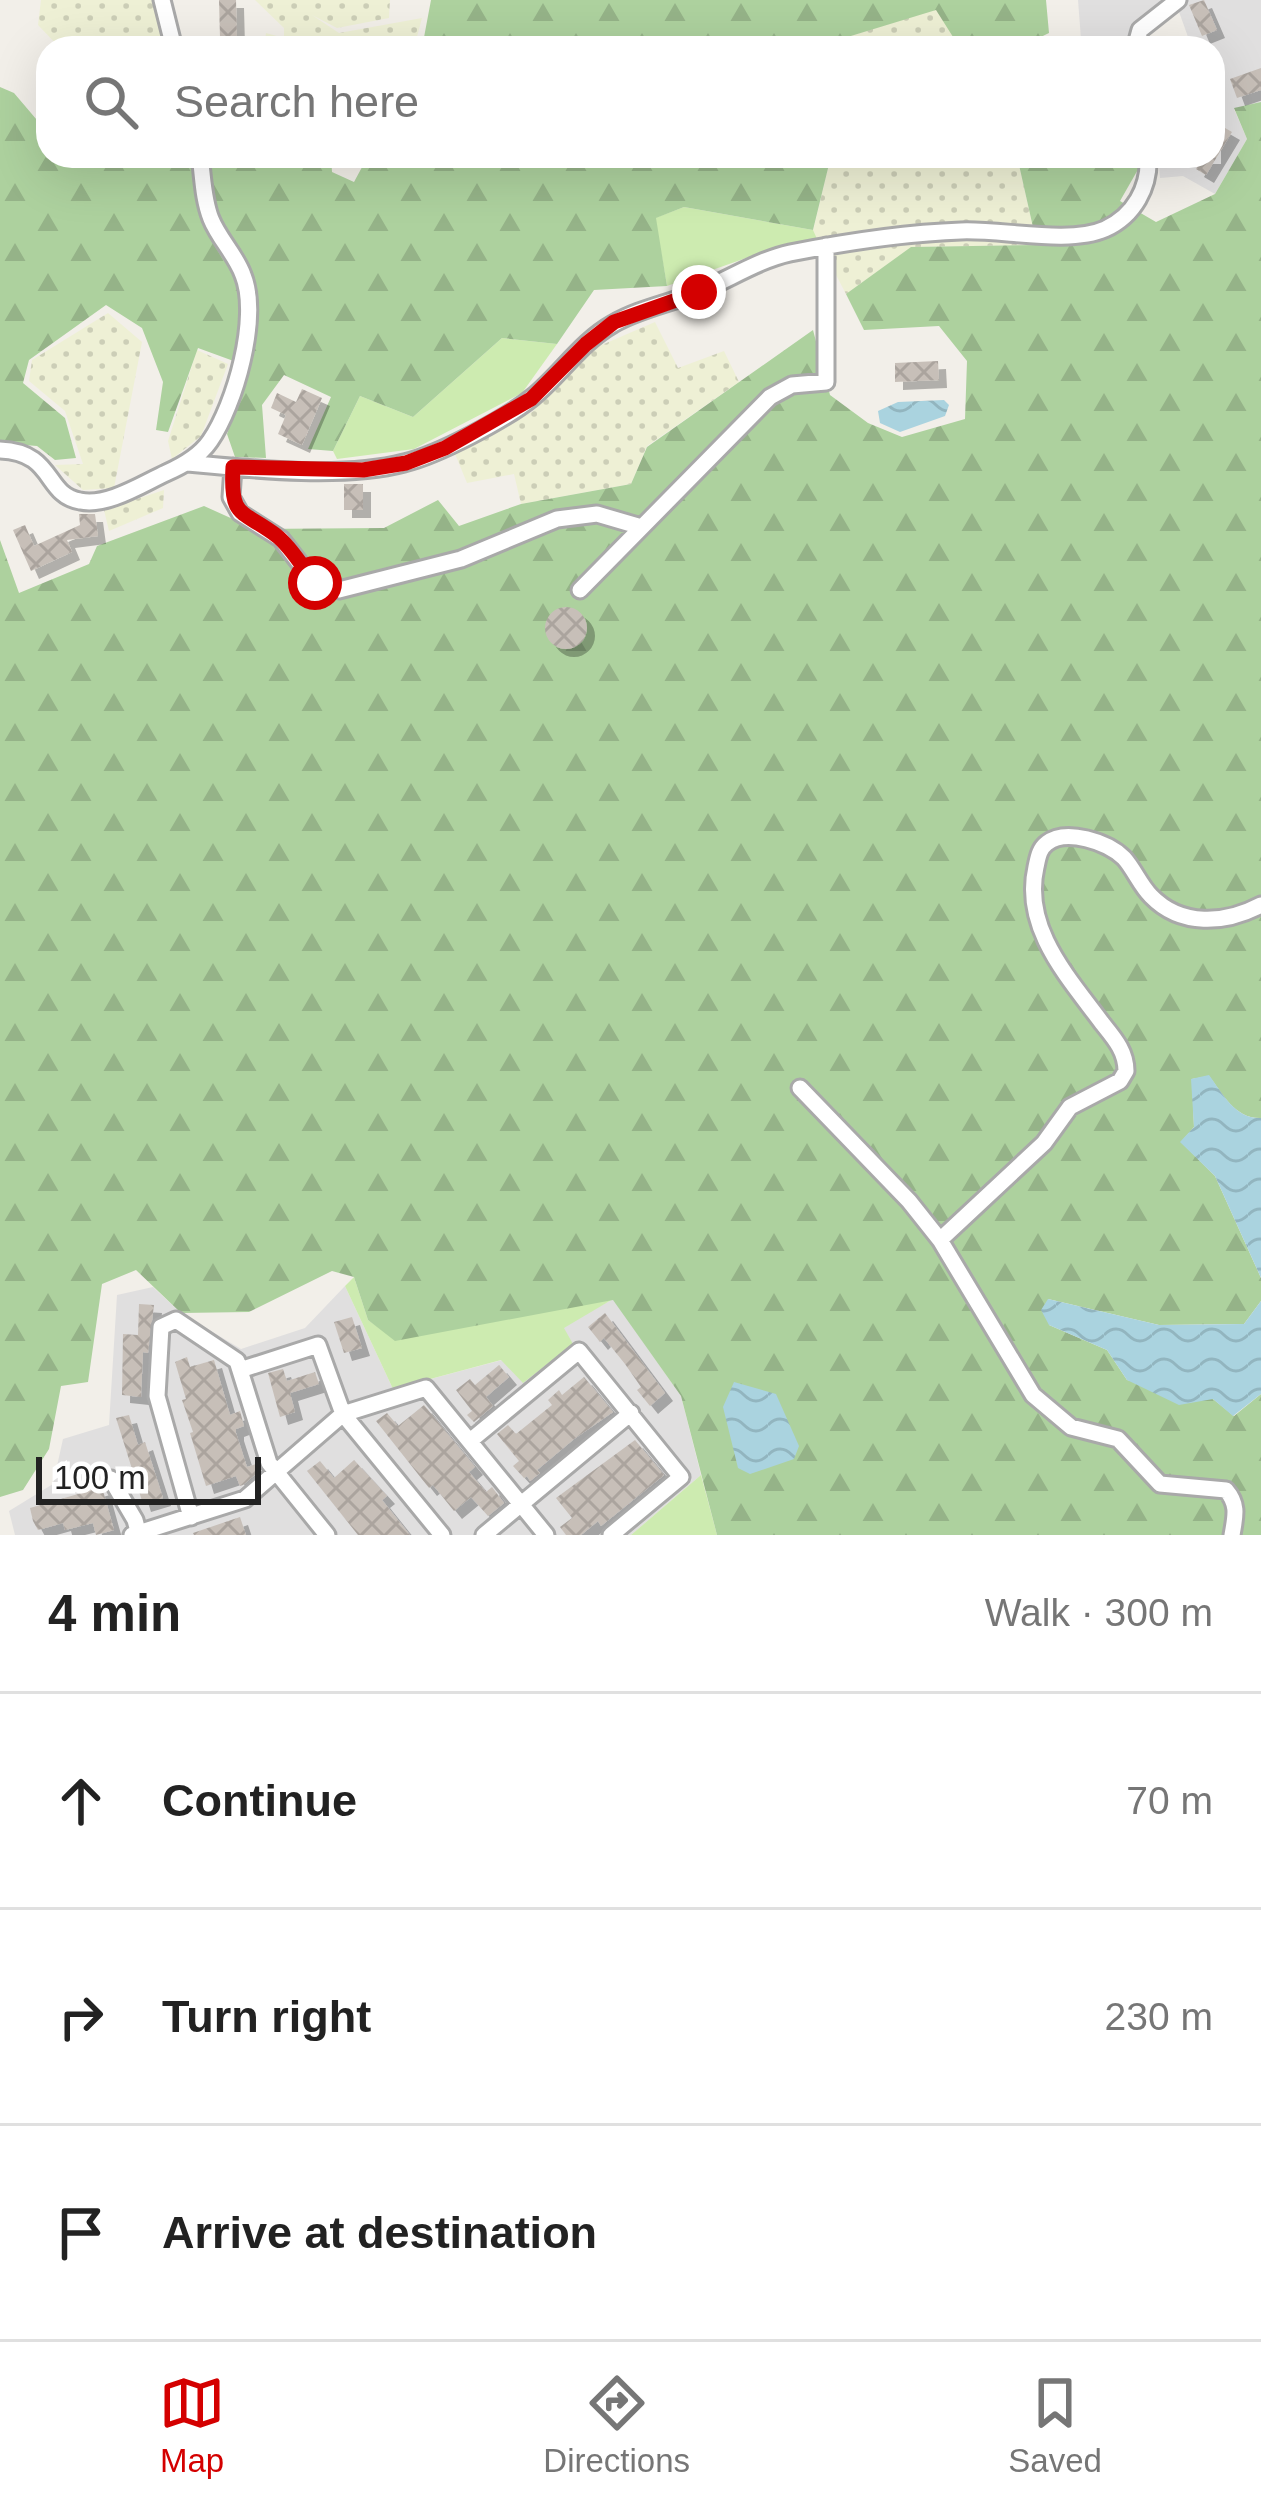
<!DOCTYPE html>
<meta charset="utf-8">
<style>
body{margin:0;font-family:Helvetica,sans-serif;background:#f6f6f6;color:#222}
.scale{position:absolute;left:36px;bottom:30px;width:225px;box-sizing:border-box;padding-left:12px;border:6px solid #222;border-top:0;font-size:33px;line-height:42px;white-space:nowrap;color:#222;-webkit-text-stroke:9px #fff;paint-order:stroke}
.stop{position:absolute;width:36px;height:36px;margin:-27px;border:9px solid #d40000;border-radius:50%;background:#fff}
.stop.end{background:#d40000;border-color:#fff;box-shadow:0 3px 12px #0008}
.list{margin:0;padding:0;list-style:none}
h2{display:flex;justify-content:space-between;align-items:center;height:156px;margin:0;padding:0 48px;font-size:51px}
h2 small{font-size:39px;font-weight:400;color:#767676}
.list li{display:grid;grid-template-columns:78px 1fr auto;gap:36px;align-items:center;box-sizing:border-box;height:216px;padding:0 48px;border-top:3px solid #e0e0e0}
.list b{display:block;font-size:45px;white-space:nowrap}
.list em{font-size:39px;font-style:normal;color:#767676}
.icon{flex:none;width:66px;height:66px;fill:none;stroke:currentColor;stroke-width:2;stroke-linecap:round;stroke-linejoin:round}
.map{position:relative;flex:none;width:1261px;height:1535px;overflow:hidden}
.search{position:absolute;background:#fff;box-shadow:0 12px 48px #0002;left:36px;right:36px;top:36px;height:132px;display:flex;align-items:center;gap:30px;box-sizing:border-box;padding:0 42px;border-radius:36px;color:#767676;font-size:45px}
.sheet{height:804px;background:#fff}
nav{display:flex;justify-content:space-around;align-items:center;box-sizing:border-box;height:168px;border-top:3px solid #e0e0e0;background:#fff;font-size:33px;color:#767676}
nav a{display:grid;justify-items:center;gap:6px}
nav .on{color:#d40000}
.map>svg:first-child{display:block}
</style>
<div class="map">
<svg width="1261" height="1535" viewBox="0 0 1261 1535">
<defs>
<pattern id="farmland-dots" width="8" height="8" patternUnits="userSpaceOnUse" patternTransform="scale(3)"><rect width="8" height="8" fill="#eef0d5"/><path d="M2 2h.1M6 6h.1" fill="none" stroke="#ccceb7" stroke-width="1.8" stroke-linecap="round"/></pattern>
<pattern id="forest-firs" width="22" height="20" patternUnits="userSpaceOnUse" patternTransform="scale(3)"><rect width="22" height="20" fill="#add19e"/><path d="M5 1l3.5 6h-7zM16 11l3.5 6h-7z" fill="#95b388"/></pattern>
<pattern id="water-waves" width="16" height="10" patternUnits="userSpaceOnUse" patternTransform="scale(3)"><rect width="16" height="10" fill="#aad3df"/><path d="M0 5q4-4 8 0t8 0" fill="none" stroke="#92b5bf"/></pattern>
<pattern id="building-cross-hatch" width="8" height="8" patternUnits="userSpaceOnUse" patternTransform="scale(3)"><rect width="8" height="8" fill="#c7bfb8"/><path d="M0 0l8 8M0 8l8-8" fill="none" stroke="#aba49e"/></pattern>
<filter id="shadow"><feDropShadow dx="8" dy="8" stdDeviation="0" flood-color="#0004"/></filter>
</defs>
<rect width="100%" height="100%" fill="#f2efe9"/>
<path fill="#e0dfdf" d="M1078,0H1261V102L1234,109L1247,139L1215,194L1183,176L1160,178L1158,156H1213V48H1192L1178,9L1131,48H1060L1059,40L1081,39Z
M345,1286L393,1389L502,1360L613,1299L681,1396L701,1475L631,1535H15L9,1511L53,1484L63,1439L109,1425L117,1295L153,1287L181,1313L241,1349L305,1328Z"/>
<path fill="url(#farmland-dots)" d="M41,0H153L165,48H60L38,25Z
M255,0H390L389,18L337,28L312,15L339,33L422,18L414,48H264L266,33L284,38V28Z
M937,9L960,48H844L840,39Z
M831,156H1017L1037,245L912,247L846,294L813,231Z
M108,313L142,342L114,488L83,490L55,465L83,464L65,411L29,381L32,360Z
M655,322L678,368L724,351L739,382L647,446L631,484L521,504L514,474L467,483L453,449L532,412L597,347Z
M197,350L228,364L201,436L172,459L168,441Z
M164,490L163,508L109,531L104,510Z"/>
<path fill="#cdebb0" d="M684,207L813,230L818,241L766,251L667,286L655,218Z
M502,338L557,344L522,393L414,449L337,459L333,451L360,396L413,417Z
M354,1277L368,1320L396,1340L613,1299L564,1328L573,1344L523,1383L501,1360L393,1389L345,1286Z
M701,1475L717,1535H631Z"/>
<path fill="url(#forest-firs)" d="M431,0H1046L1049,33L1018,48H960L936,10L841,39L844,48H422Z
M0,87L14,93L48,133V156H155L165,161L181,156H331L332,172L354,182L368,156H831L813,230L684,207L656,218L667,286L594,290L557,344L502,338L413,417L360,396L333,451L308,449L331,397L284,375L262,405L266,458L235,457L227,434L250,367L198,348L168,432L156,430L163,382L142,328L106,305L29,360L23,383L65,418L76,458L55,460L37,446L0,443Z
M1261,102V1118C1235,1119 1223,1094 1209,1076L1192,1079L1194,1127L1181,1142L1215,1176L1261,1278V1301L1244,1324L1159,1325L1048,1299L1049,1325L1107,1350L1127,1380L1213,1399L1234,1416L1261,1394V1535H717L681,1396L613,1300L395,1341L368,1320L354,1277L332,1271L249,1312L181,1313L136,1270L102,1284L88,1382L61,1386L49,1449L23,1490L0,1497V540L19,593L89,564L97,546L204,506L255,529L384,528L438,500L459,526L521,504L631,484L647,447L813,330L830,395L868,423L902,437L965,419L967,361L939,326L864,330L846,294L911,247L1037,245L1017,156H1138L1140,166L1120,201L1156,222L1215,194L1247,139L1234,108Z"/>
<path fill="url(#water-waves)" d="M944,400L949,405L945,416L900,432L880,423L878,411L898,402Z
M1209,1075C1223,1094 1235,1119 1261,1118V1278L1215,1176L1180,1142L1194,1127L1191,1079Z
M1048,1299L1159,1325L1244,1324L1261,1301V1394L1233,1416L1213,1399L1179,1405L1127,1380L1107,1350L1049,1325L1041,1310Z
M734,1382L776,1394L799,1446L794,1459L750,1474L738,1468L723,1407Z"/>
<path fill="url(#building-cross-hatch)" filter="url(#shadow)" d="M219,0H236L237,38H220Z
M1204,0L1217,30L1202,36L1189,5Z
M1261,68V90L1237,98L1230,79Z
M1213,121L1232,132L1206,175L1196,169L1203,156H1213Z
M938,361L939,380L895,382V363Z
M302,389L322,398L302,445L278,434L286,415L271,408L277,393L296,402Z
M344,484H363V510H344Z
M79,514H95L98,536L67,540L72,552L31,571L13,530L25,525L34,546L80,525Z
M545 628a21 21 0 1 1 42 0a21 21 0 1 1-42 0Z
M139,1304L154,1305L148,1353L143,1352L141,1397L122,1395L123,1334L138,1335Z
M605,1313L665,1393L650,1406L637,1390L641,1387L625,1364L604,1338L600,1342L588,1327Z
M352,1317L362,1348L344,1353L334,1322Z
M187,1357L190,1367L214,1360L230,1415L240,1411L244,1426L236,1429V1433L247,1467L256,1464L258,1472L243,1485L240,1486L236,1476L206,1486L190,1433L193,1432L182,1400L186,1399L175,1362Z
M499,1365L509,1377L486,1397L493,1406L474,1422L467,1415L472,1411L456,1390L470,1379L475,1385Z
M283,1369L287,1381L315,1372L319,1384L290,1393L295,1412L280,1417L268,1373Z
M584,1377L613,1412L574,1439L537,1470L540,1473L530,1481L527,1476L524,1478L513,1466L519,1461L497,1434L508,1425L516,1434L552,1405L548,1400L559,1390L562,1395Z
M424,1405L475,1467L469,1472L486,1492L492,1487L504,1503L488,1516L471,1497L454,1511L433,1485L429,1488L376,1421L387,1413L398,1426Z
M129,1415L138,1445L145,1442L163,1498L143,1504L116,1418Z
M635,1440L664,1475L601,1526L598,1521L581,1535H566L560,1527L572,1518L556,1498Z
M354,1460L387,1496L382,1500L410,1535H358L307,1471L320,1461L334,1478Z
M102,1487L114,1530L96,1535L93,1523L65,1530L63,1523L38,1530L33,1521L30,1508Z
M240,1517L246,1535H194L193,1533Z"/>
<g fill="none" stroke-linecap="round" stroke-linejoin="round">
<g stroke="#a9a9a9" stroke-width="21">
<path id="minor" d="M162,0L174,48
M1135,48L1140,30L1178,0
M0,450C55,452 44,495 80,501C107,507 142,484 166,473C182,466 199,457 210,441C235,405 260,317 243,275C236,255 219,239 211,219C203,199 203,177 200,156
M187,463C250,469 343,479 404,463C438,455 506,419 533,397C561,374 581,342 613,324C638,309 671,303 698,292C728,280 758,260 790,253C846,242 903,233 961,231C1001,229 1069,245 1105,229C1134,216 1150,187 1148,156
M233,467L231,497L240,513L281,539L315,583L339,590L461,559L557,519L597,514L638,526
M580,590L770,397L792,385L826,382V246
M800,1088L909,1201L940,1240L1033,1395L1071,1427L1118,1439L1160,1484L1226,1490C1239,1505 1235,1517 1232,1535
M940,1240L1044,1143L1070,1107L1120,1081L1126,1071C1126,1051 1114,1038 1102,1023C1068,977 1022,928 1036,867C1038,858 1039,849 1047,843C1066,828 1108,842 1124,858C1134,869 1140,885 1151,896C1181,927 1225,924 1261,905
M240,1370L318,1345L343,1414L442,1535
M470,1441L579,1351L681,1477L611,1535
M111,1479L135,1520L139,1535
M191,1517L157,1396L161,1327L176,1320L237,1361L269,1463L327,1535
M132,1535L245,1499L343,1414L426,1388L546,1535
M484,1535L631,1413"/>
</g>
<use href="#minor" stroke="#fff" stroke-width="15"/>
</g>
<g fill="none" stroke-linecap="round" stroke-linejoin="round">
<path stroke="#d40000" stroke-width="15" d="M315,583C303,568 292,548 277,536C241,509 230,519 233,467L363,470L406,463L445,448L531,399L586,344L614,322L699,292"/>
</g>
</svg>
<div class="scale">100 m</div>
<div class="stop" style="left:315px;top:583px"></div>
<div class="stop end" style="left:699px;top:292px"></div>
<div class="search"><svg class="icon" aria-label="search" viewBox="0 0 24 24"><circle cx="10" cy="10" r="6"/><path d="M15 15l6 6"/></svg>Search here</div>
</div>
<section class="sheet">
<h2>4 min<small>Walk · 300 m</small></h2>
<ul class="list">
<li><svg class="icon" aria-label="ahead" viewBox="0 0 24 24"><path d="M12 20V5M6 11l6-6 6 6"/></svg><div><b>Continue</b></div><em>70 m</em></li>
<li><svg class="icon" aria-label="right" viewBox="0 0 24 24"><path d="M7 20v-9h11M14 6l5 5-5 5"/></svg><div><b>Turn right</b></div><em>230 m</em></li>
<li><svg class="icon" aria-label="arrive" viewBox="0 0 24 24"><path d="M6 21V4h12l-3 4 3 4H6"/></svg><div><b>Arrive at destination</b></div></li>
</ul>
</section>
<nav>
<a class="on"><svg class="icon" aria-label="map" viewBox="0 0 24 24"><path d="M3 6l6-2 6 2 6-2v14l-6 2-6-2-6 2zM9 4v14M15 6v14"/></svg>Map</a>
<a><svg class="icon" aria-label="directions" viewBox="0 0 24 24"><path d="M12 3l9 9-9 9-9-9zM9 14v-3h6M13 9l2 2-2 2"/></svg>Directions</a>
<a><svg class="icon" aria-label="saved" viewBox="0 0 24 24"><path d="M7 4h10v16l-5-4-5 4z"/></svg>Saved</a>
</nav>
